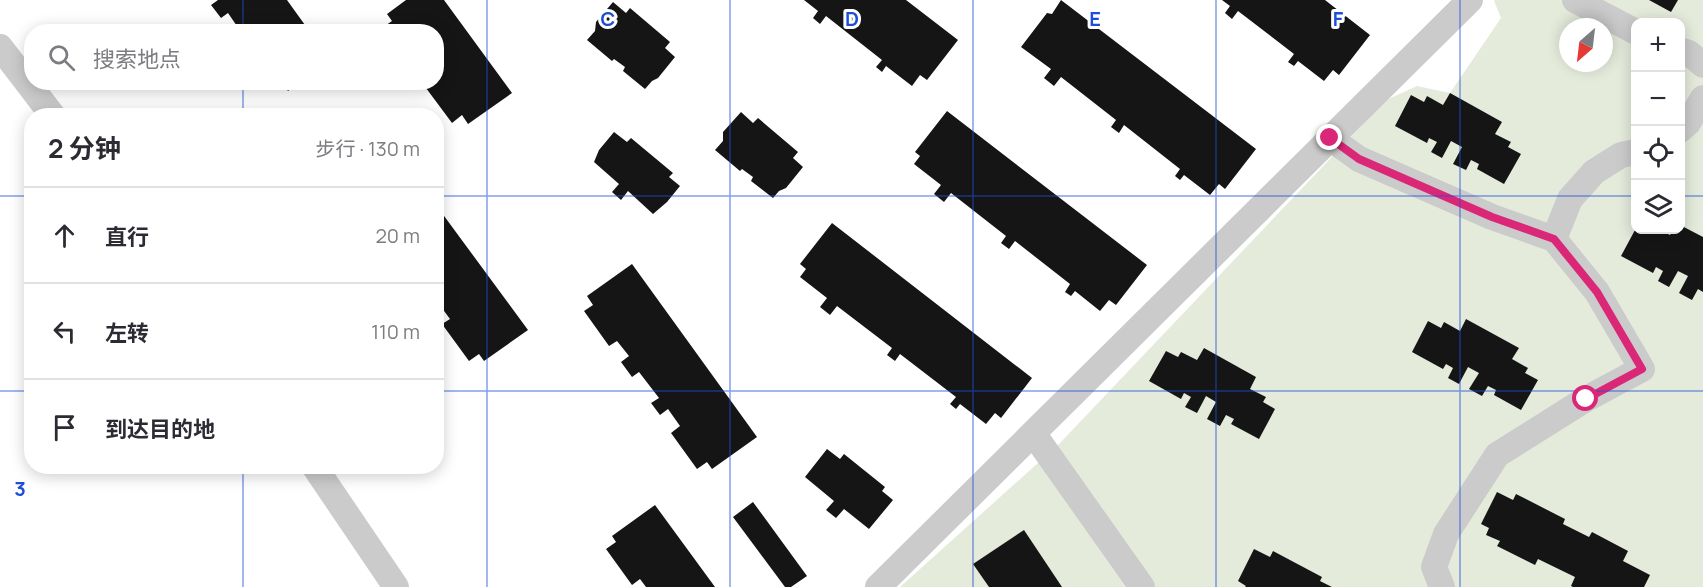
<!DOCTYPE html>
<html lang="zh">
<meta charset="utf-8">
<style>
body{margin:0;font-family:Manrope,"Noto Sans SC",sans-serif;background:#f2f2f3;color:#2b2b33}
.controls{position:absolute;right:18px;top:18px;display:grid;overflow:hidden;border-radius:12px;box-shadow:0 3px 15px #0003}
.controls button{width:54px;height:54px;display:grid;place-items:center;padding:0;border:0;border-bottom:2px solid #e1e1e2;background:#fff;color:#2b2b33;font:30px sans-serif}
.compass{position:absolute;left:1559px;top:18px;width:54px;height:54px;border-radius:50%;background:#fff;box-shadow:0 3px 15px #0003;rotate:208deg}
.stop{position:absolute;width:18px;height:18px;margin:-14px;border:4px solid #db2777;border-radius:50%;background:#fff}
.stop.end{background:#db2777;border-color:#fff;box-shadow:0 2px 6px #0008}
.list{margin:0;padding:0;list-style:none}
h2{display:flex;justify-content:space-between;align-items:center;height:78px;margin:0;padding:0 24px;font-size:26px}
h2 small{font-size:20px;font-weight:400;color:#7c7c81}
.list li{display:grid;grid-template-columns:39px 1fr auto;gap:18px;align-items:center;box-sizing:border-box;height:96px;padding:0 24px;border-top:2px solid #e1e1e2}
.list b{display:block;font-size:22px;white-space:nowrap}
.list em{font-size:20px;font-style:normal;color:#7c7c81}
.icon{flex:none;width:33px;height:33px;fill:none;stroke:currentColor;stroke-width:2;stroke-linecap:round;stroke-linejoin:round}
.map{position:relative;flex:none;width:1703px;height:587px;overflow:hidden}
.search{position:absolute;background:#fff;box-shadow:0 3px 15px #0003;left:24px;top:24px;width:420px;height:66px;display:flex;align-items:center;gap:15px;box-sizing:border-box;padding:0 21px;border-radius:24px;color:#7c7c81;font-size:22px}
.panel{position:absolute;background:#fff;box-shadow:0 3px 15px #0003;left:24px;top:108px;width:420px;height:366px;border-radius:24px}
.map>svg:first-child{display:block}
</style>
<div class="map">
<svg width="1703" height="587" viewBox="0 0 1703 587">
<rect width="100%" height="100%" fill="#fff"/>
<path fill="#e4ebdb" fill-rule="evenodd" d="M1495,0H1703V587H900L1059,444L1386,100L1417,86L1450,93L1501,18L1494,1ZM1636,22H1680V230H1636ZM1568,27H1604V63H1568Z"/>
<path fill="#151515" d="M218,0H287L310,32H241L228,13L221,18L211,5Z
M406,0H444L512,93L468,124L462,115L452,123L426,88L434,82H436V32H384L382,28L392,21L387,14Z
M804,0H906L958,40L927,80L920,75L912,86L886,66L882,72L876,67L882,60L826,16L820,24L813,18L818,11Z
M1061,0L1256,149L1225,189L1219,184L1210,195L1184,175L1180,180L1175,176L1180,169L1124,125L1119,133L1111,127L1116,120L1061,77L1054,86L1044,78L1051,69L1021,47L1047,13L1052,14Z
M1222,0H1325L1370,35L1339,75L1333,70L1324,81L1298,61L1294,66L1288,62L1294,54L1238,11L1232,19L1225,13L1230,6Z
M1649,0H1678L1671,12Z
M613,2L626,13L630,8L670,42L665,48L675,57L658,78L652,81L645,89L623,71L625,67L614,59L612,61L587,40L595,31L596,22Z
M266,82H299L288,91L282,83L272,90Z
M1450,93L1502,122L1495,134L1511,142L1508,147L1521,154L1504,184L1477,169L1479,164L1471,160L1466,170L1453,164L1462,147L1451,141L1442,158L1431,152L1437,142L1429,138L1427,143L1395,126L1411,95L1424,102L1427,96L1443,105Z
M947,111L1147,265L1116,305L1109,300L1100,311L1075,291L1071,296L1065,292L1070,284L1015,241L1009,249L1001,243L1006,236L951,193L944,202L934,194L941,185L914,164L920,156L915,152Z
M741,112L753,123L758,118L798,152L793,158L803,167L786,188L779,191L773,198L751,181L753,177L742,169L740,171L715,150L723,141V132Z
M614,132L627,142L631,138L673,173L669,177L680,186L667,202L653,214L628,191L621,200L612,192L619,184L594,162L599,150Z
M436,205L528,330L484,361L479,354L469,361L442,324L450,319L436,300Z
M832,223L1032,378L1001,418L995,413L986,424L960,404L956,409L950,404L956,397L900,354L895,361L887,355L892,348L837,306L830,315L820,307L827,298L800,277L806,269L800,264Z
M1680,225L1703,237V292L1698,289L1692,300L1679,293L1688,276L1678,271L1669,287L1658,281L1663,271L1656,267L1653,273L1621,256L1635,230H1647L1651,232L1652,230H1660L1670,235L1673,230H1680Z
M632,264L757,437L712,469L707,462L697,469L671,433L680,426L668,409L660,415L651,403L659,398L639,372L632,377L621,362L629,356L617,341L609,346L584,311L593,305L587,296Z
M1466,319L1519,348L1512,359L1528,368L1525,373L1538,380L1521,410L1494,395L1496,390L1488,386L1482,396L1469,389L1479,373L1468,367L1459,384L1448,378L1453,368L1446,364L1443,369L1412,352L1428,321L1441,328L1444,322L1460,331Z
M1204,348L1256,377L1250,389L1266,397L1263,402L1275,409L1259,439L1231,424L1234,419L1226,415L1220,426L1207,419L1216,402L1206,396L1197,413L1185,407L1191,397L1184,393L1181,399L1149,381L1166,351L1178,357L1181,352L1197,360Z
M827,449L840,459L844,454L885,487L882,491L893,500L869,529L844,509L836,518L826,510L834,501L805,477Z
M1497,492L1513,500L1516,494L1565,519L1563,524L1589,537L1592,532L1628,551L1623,561L1650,575L1644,587H1573L1571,586L1575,577L1538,559L1535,565L1497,546L1500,541L1486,535L1489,528L1481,524Z
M753,502L807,576L791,587H785L733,517Z
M655,505L715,587H646L640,579L632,585L606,549L616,542L612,536Z
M1024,530L1062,587H989L973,564Z
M1254,549L1270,557L1273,551L1322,577L1320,581L1332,587H1245L1246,586L1238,581Z"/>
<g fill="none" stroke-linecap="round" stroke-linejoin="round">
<path stroke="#cbcbcb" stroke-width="26" d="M1575,0L1636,32
M0,47L53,116
M1680,50L1689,53L1703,65
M1680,130L1688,123L1703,98
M1330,138L1359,159L1492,217L1554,239L1597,292L1642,369L1586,399L1497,455L1446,534L1434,567L1442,587
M1554,239L1570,199L1594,172L1621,155L1636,152
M1033,433L1142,587
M314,466L396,587
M878,587L1470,0"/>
</g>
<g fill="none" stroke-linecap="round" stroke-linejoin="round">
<path stroke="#db2777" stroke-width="8" d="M1330,138L1359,159L1492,217L1554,239L1597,292L1642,369L1586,399"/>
</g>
<path fill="none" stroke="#1d4ed8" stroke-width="1.5" stroke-opacity="0.55" d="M243,0V32M487,0V587M730,0V587M973,0V587M1216,0V587M1460,0V587M243,82V116M0,196H32M436,196H1636M1680,196H1703M0,391H32M436,391H1703M243,466V587"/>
<g font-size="20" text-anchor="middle" font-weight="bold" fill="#1d4ed8" stroke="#fff" stroke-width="6" stroke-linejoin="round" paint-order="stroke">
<text x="608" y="26">C</text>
<text x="852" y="26">D</text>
<text x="1095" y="26">E</text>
<text x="1338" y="26">F</text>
<text x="20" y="496">3</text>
</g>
</svg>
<div class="controls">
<button>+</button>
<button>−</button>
<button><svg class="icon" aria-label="locate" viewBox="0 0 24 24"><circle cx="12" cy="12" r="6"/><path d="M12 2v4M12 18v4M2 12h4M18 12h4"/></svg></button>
<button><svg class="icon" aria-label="layers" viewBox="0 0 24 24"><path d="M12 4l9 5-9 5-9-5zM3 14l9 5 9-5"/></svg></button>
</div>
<svg class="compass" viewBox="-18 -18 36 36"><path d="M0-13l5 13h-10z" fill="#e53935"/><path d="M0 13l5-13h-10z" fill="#7c7c81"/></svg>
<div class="stop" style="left:1586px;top:399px"></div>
<div class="stop end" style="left:1330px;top:138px"></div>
<div class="search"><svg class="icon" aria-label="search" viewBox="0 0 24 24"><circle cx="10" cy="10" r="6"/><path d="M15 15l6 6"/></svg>搜索地点</div>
<section class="panel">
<h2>2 分钟<small>步行 · 130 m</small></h2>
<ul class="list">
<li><svg class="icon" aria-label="ahead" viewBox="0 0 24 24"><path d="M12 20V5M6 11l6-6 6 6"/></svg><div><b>直行</b></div><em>20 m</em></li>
<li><svg class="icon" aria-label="left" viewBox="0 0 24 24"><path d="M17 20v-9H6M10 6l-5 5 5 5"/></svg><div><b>左转</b></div><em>110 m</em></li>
<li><svg class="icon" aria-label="arrive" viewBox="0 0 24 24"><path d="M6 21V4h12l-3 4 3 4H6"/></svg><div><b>到达目的地</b></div></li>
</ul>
</section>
</div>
